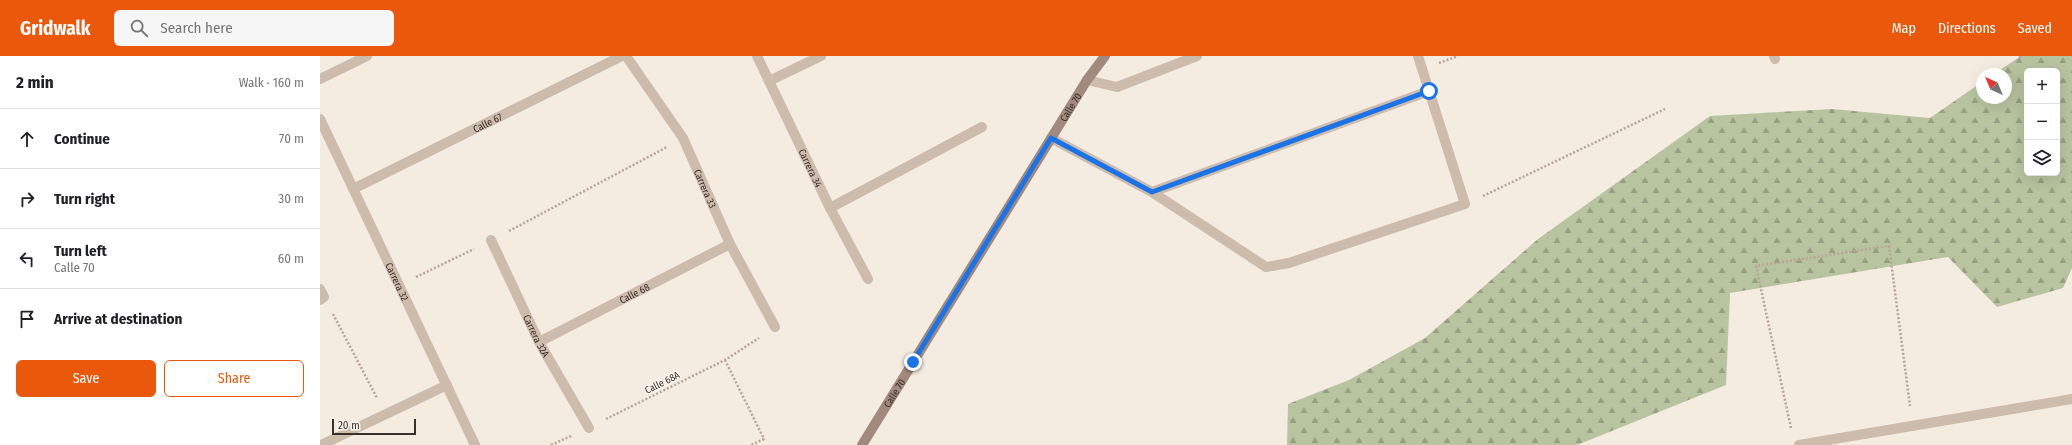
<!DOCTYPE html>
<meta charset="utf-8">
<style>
body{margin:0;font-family:"Fira Sans Condensed",sans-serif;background:#f6f6f6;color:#202124}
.controls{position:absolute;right:12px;top:12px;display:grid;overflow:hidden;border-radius:6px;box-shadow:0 4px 16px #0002}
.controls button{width:36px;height:36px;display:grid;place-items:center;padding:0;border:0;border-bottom:1px solid #e0e0e0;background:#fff;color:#202124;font:20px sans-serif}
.compass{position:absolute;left:1656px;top:12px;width:36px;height:36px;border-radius:50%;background:#fff;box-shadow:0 4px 16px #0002;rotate:316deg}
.scale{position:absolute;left:12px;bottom:10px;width:84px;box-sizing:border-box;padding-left:4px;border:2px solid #3b302b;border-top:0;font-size:11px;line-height:14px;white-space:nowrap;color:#3b302b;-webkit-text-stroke:3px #fbf5ee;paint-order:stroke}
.stop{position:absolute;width:12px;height:12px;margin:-9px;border:3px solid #1a73e8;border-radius:50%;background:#fff}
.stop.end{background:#1a73e8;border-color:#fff;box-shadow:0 1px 4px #0008}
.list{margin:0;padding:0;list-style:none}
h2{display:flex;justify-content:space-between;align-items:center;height:52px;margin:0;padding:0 16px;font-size:17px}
h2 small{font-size:13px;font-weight:400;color:#757577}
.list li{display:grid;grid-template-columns:26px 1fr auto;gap:12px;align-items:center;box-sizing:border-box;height:60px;padding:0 16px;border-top:1px solid #e0e0e0}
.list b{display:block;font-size:15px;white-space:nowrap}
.list p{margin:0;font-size:13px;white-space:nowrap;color:#757577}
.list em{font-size:13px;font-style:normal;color:#757577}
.actions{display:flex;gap:8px;padding:12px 16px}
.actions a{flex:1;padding:9px 0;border:1px solid #ea580c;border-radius:6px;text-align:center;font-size:14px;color:#ea580c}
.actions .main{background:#ea580c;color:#fff}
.icon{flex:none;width:22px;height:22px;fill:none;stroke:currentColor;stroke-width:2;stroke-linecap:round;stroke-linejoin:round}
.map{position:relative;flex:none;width:1752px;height:389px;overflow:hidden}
header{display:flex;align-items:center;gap:24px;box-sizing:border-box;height:56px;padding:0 20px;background:#ea580c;color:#fff}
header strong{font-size:19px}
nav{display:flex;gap:22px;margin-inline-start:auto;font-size:14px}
.search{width:280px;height:36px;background:#f6f6f6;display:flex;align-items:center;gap:10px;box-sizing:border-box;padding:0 14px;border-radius:6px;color:#757577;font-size:15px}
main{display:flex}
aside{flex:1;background:#fff}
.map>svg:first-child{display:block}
</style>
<header>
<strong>Gridwalk</strong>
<div class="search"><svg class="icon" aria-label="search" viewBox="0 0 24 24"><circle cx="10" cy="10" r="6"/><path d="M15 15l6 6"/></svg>Search here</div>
<nav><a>Map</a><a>Directions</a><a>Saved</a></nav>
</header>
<main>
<aside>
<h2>2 min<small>Walk · 160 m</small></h2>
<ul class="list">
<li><svg class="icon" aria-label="ahead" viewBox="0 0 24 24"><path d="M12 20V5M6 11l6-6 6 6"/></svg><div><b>Continue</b></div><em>70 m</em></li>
<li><svg class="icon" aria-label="right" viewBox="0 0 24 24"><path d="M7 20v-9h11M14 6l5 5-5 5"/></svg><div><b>Turn right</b></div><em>30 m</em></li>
<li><svg class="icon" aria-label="left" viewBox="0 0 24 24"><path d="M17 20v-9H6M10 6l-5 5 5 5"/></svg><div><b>Turn left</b><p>Calle 70</p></div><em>60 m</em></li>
<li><svg class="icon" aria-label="arrive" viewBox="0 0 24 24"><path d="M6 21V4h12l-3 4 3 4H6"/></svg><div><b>Arrive at destination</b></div></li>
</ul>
<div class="actions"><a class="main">Save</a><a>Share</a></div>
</aside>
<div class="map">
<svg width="1752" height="389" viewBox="0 0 1752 389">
<defs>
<pattern id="forest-firs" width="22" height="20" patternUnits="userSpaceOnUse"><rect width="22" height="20" fill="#b8c4a0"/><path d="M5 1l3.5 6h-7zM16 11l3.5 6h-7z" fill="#97a083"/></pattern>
</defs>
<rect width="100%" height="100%" fill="#f4ebe1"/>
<path fill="url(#forest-firs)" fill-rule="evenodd" d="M1701,0H1752V212L1743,232L1677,251L1628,201L1410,237L1406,329L1257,389H967L968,348L1029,324L1105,282L1218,183L1390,60L1512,53L1610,62L1662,26V42H1686V18H1674ZM1707,15H1737V117H1707Z"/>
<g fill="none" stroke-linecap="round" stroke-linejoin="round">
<path stroke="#b9a596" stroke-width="2.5" stroke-dasharray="2 2" stroke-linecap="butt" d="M1700,0L1701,4
M1119,7L1138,0
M1163,140L1345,53
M189,175L347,91
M96,221L154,193
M13,258L57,342
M405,304L444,383L431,389
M286,363L405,304L439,282
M1471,372L1436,210L1569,190L1590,350
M231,389L251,380"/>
<g stroke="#cdbbac" stroke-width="10">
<path id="s1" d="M306,0L363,82L410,188L455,271"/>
<path id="s2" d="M437,0L510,152L548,223"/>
<path d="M1454,0L1455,3"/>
<path d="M0,23L47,0"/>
<path d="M767,24L797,31L877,0"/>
<path d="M449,25L501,0"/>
<path id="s3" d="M0,63L155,389"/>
<path d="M731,82L832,136L946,211L969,207L1145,148L1098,0"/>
<path id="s4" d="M33,133L302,0"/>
<path d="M832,136L1109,35"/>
<path d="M510,152L662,71"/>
<path id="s5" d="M171,184L219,286L269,372"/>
<path d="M0,233L4,241L0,244"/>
<path id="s6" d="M219,286L410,188"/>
<path d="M1,389L127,329"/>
<path d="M1479,389L1752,343"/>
</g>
<path stroke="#a18a7d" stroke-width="10" id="s7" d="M542,389L767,24L785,0"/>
</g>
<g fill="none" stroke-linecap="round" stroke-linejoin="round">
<path stroke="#1a73e8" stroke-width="5" d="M593,306L731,82L832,136L1109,35"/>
</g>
<g text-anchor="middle" stroke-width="3" stroke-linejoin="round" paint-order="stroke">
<g font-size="10" fill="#3b302b" stroke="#fbf5ee">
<text dy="4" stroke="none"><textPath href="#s7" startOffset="397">Calle 70</textPath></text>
<text dy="4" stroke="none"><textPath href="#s4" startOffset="150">Calle 67</textPath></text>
<text dy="4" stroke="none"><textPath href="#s2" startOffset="124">Carrera 34</textPath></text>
<text dy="4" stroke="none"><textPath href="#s1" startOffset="155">Carrera 33</textPath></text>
<text dy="4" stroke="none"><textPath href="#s3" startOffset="180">Carrera 32</textPath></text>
<text dy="4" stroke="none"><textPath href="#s6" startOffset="107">Calle 68</textPath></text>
<text dy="4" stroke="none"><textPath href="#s5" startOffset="106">Carrera 32A</textPath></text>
<text transform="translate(342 326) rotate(-27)" y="4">Calle 68A</text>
<text dy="4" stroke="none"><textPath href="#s7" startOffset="61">Calle 70</textPath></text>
</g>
</g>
</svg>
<div class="controls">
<button>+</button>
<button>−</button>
<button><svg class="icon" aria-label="layers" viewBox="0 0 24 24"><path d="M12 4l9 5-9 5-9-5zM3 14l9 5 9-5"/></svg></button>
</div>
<svg class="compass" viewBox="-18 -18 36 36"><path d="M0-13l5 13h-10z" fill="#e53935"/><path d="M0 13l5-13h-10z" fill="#757577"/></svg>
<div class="scale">20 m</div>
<div class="stop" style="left:1109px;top:35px"></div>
<div class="stop end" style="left:593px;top:306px"></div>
</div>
</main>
